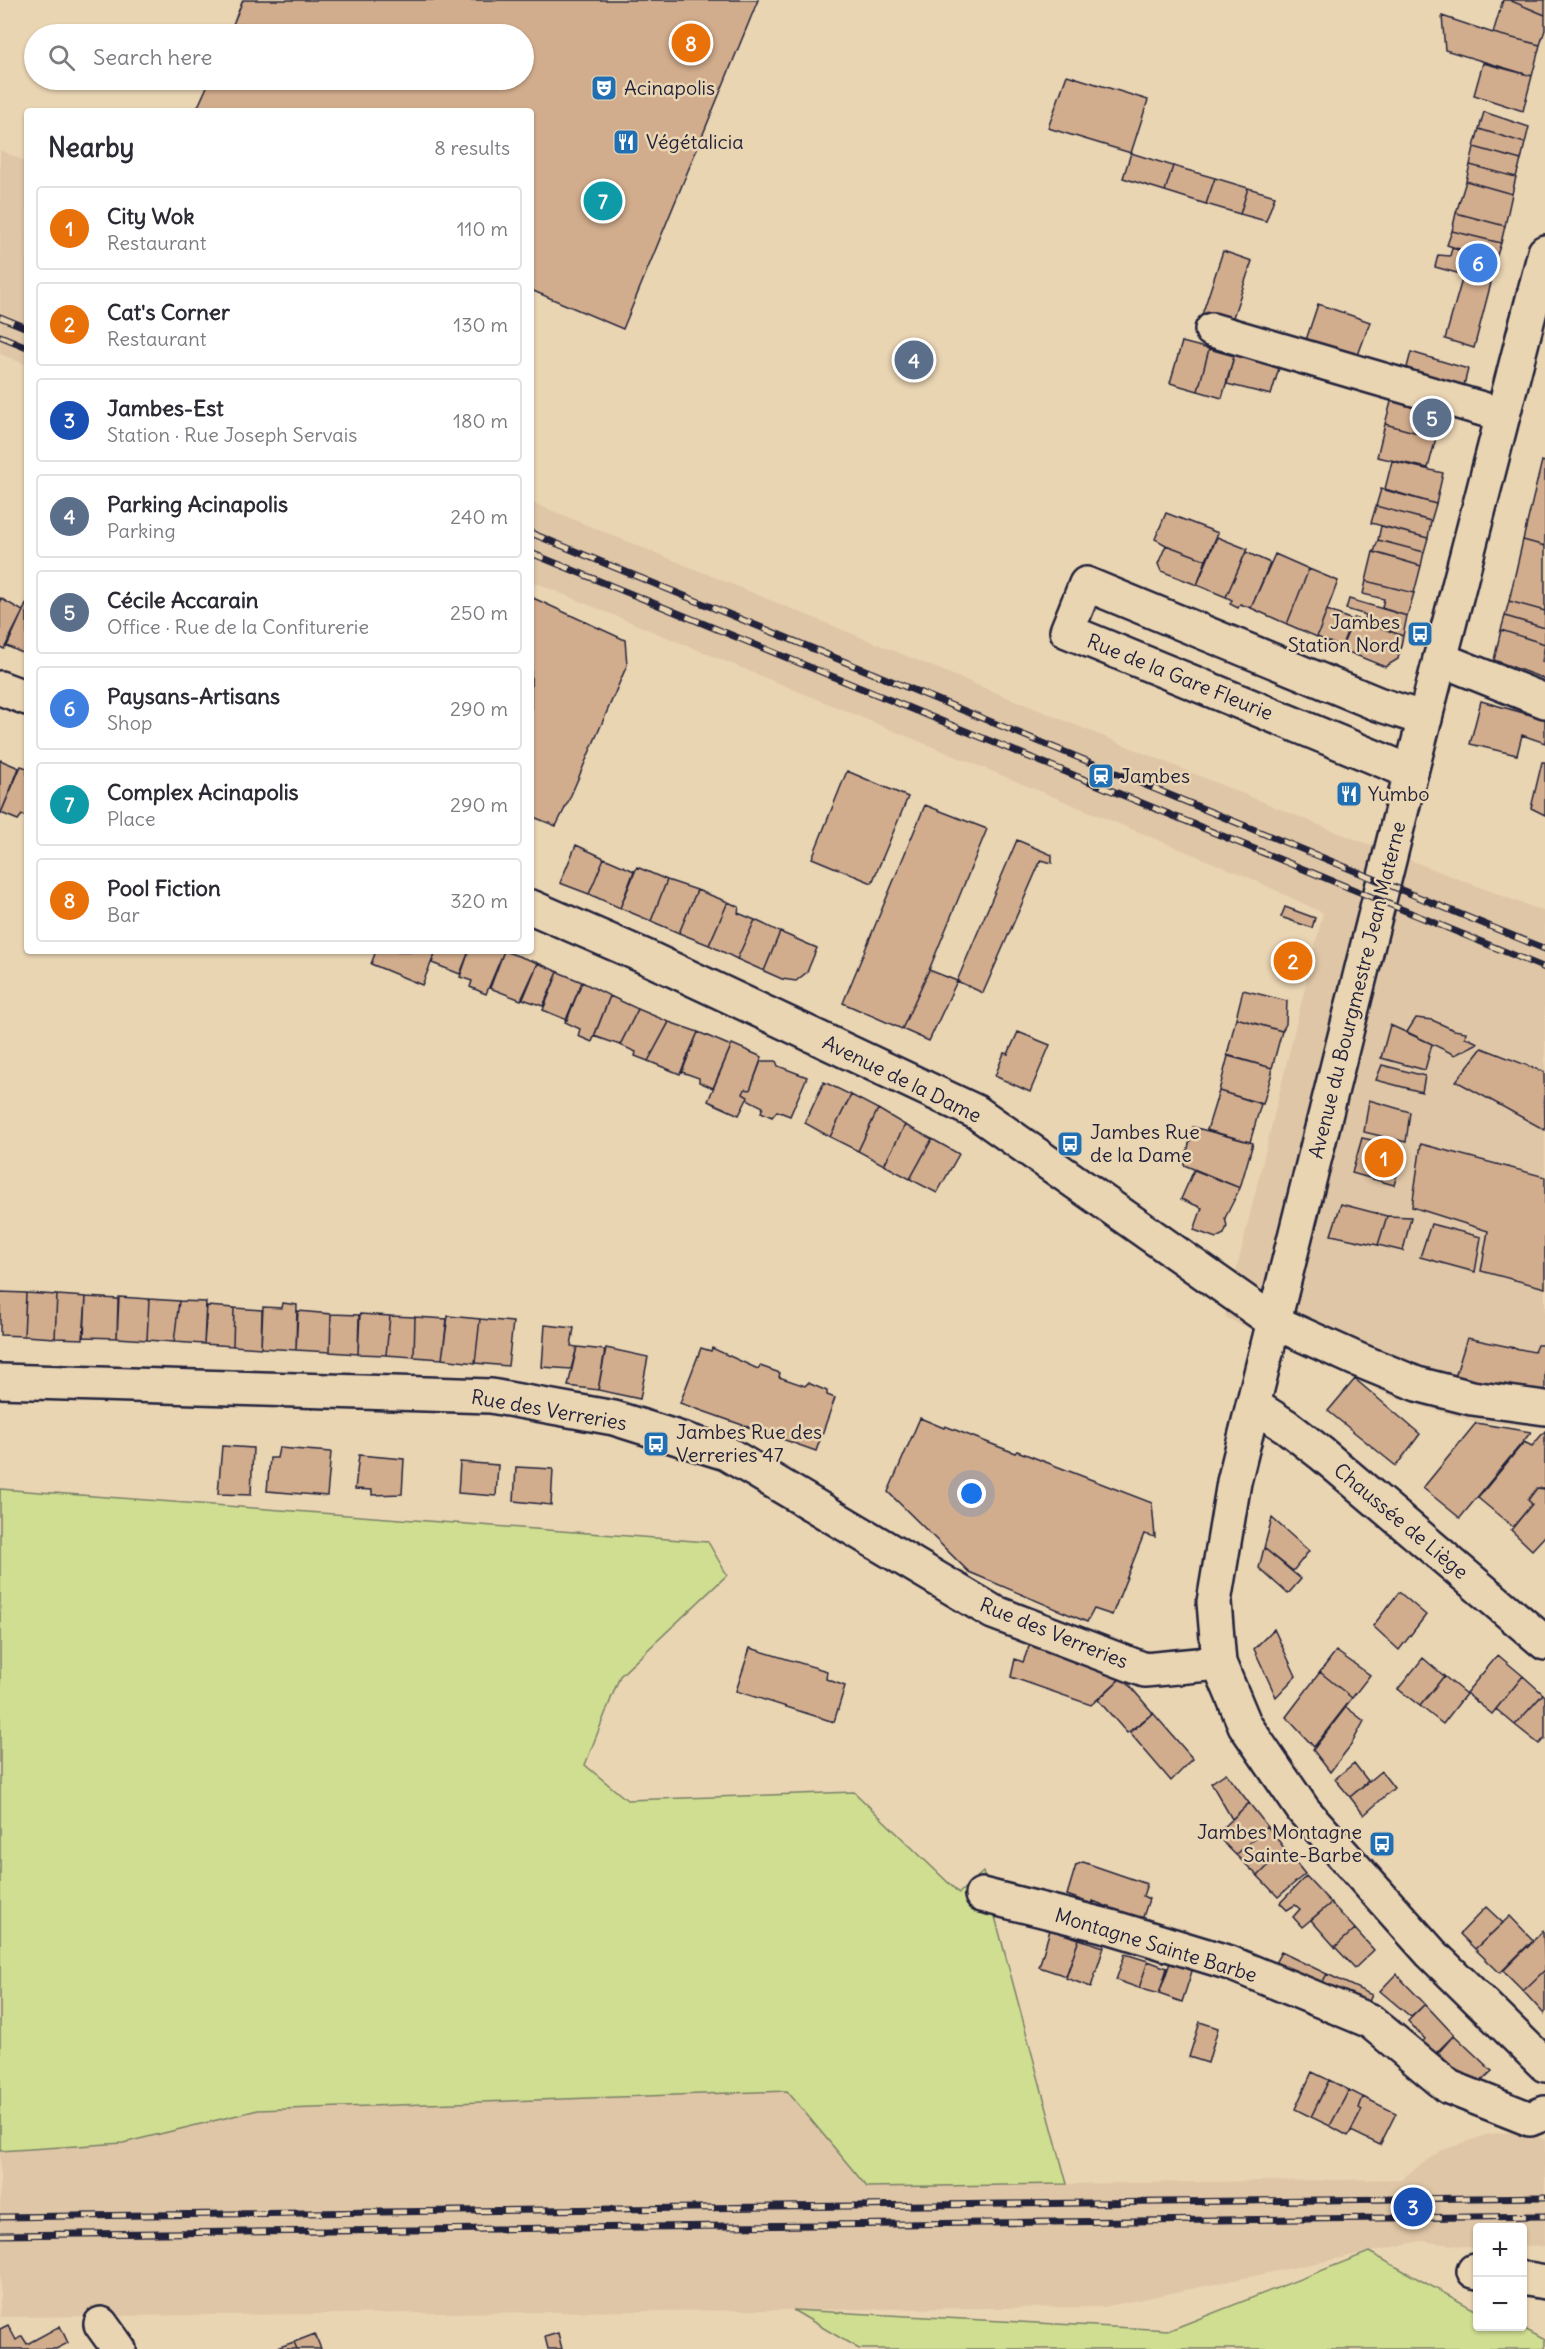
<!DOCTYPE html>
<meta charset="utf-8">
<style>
body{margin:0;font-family:Delius,sans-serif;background:#f7f7f7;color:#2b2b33}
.controls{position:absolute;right:18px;bottom:18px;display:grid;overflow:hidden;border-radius:6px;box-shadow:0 2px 4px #0004}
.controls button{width:54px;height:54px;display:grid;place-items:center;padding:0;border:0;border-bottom:2px solid #e1e1e2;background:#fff;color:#2b2b33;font:30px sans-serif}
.you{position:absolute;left:972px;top:1494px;width:21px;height:21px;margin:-15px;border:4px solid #fff;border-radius:50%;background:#1a73e8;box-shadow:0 0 0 9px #1a73e833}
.badge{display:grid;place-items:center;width:39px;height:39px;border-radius:50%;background:#b45309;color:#fff;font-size:20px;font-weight:700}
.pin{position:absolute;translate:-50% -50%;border:3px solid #fff;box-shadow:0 2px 6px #0006}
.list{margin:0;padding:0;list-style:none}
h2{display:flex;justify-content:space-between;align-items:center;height:78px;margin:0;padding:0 24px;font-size:26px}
h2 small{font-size:20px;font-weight:400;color:#7c7c81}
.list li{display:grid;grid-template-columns:39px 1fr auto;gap:18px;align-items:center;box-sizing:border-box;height:84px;margin:0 12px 12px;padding:0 12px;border:2px solid #e1e1e2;border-radius:6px}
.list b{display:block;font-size:22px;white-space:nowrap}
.list p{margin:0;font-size:20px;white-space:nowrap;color:#7c7c81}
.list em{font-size:20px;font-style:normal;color:#7c7c81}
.icon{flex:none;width:33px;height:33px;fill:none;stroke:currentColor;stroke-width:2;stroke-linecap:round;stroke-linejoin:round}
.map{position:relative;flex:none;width:1545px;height:2349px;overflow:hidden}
.search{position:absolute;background:#fff;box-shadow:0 2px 4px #0004;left:24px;top:24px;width:510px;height:66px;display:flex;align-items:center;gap:15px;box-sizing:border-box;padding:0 21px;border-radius:33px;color:#7c7c81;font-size:22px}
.panel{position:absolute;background:#fff;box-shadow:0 2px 4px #0004;left:24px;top:108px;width:510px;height:846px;border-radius:6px}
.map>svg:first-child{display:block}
</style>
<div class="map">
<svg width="1545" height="2349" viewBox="0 0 1545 2349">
<rect width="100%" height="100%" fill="#ead5b3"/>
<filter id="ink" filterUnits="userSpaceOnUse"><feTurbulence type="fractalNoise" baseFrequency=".0167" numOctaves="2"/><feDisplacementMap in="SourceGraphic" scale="12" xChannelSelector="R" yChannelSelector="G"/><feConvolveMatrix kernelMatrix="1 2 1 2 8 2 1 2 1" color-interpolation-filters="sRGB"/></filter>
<g filter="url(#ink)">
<path fill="#dfc6a6" d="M0,150L27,162V365L0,354Z
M531,502L1334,831L1545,912V1427L1473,1421L1397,1399L1225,1317L1323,913L1250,878L531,581Z
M787,2091L867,2187L1401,2179L1440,2151L1489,2134L1528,2131L1545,2140V2246L1523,2247L1522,2228H1478L1477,2248L1422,2241L1104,2307L0,2317V2151L123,2143L258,2110Z"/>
<path fill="#d0de91" stroke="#798066" stroke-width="1.5" d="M0,1489L708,1542L727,1575L620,1676L585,1765L627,1800L854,1792L959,1893L983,1872L1067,2184L867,2187L787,2091L258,2110L123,2143L0,2151Z
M1369,2252L1477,2311L1478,2326L1521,2327L1545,2340V2349H859L793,2310L1170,2330Z"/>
<path fill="#d2ad8d" stroke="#22223b" stroke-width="1.5" d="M243,0H758L623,329L531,290V111H196L210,80H524V34H229Z
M1503,0H1509L1545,15V30L1540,45L1493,33Z
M1509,0H1545V15Z
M1442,16L1493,33L1540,45L1532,76L1445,50Z
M1483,63L1532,76L1523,111L1474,95Z
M1067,75L1148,100L1131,153L1048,128Z
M1484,112L1529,127L1525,143L1479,129Z
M1479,129L1525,143L1521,160L1474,147Z
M1474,147L1521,160L1516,177L1470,165Z
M1131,153L1173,166L1165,191L1123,178Z
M1470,165L1516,177L1512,194L1466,181Z
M1173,166L1215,178L1206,204L1165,191Z
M1215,178L1248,188L1240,214L1206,204Z
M1466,181L1512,194L1505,226L1456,213Z
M1248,188L1275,196L1266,221L1240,214Z
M1456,213L1505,226L1501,243L1452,231Z
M1452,231L1501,243L1495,261L1447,245Z
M1452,248L1495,261L1490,282L1435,267L1438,255L1450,256Z
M1223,251L1252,261L1230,326L1201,318Z
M1463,276L1491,283L1474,348L1445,339Z
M1318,304L1370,322L1354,366L1303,349Z
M1182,342L1209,349L1198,391L1170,383Z
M1235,345L1282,358L1271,395L1227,384L1234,356L1231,355Z
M1209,349L1234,356L1222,398L1198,391Z
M1411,352L1468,369L1462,393L1405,375Z
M1394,391L1445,404L1436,438L1385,424Z
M1385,424L1436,438L1428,468L1377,457Z
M1392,461L1443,473L1436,504L1385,489Z
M1542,461L1545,462V546L1523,540Z
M1381,489L1436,504L1431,521L1376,506Z
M1376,506L1431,521L1428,538L1371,523Z
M1166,513L1218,533L1206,560L1166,545L1155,539Z
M1381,526L1428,538L1424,552L1378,540Z
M1217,537L1247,549L1226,597L1197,585Z
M1378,540L1424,552L1421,566L1374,552Z
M1523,540L1545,546V611L1509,601Z
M1166,545L1206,560L1197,585L1161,571L1158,564Z
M1246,552L1270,563L1251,608L1240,604L1238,608L1230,604L1232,600L1226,597Z
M1373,552L1421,566L1414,593L1366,581Z
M1275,554L1309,569L1287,624L1251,608Z
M1309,569L1338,581L1317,637L1287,624Z
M1366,581L1414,593L1407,616L1382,608L1384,599L1363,594Z
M531,597L625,640L627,665L568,802L556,826L531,816Z
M0,598L23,611L4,649L0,647Z
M1349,599L1407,616L1403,636L1364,621L1366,615L1346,609Z
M1509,601L1545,611V628L1505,616Z
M27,602V655L7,646Z
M1327,610L1352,620L1341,647L1317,637Z
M1505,616L1545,628V644L1501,630Z
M1354,618L1403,636L1398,659L1385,667L1341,649Z
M1501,630L1545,644L1542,662L1545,663V679L1494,660Z
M1481,701L1545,719V743L1522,735L1517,755L1470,744Z
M0,760L19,768L1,813H0Z
M1542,762H1545V815L1531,808Z
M21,766L27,768V817L22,815L18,820L1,813Z
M847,771L908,797L872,883L812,858Z
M925,805L987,829L929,970L902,1029L843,1003Z
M1017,840L1052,855V863L1041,860L983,993L957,981Z
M576,845L604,858L589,894L560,883Z
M604,858L634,871L620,908L589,894Z
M637,867L667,880L651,921L620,908Z
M667,880L697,890L679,933L651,921Z
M697,890L728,902L709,945L679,933Z
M728,902L739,907L738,913L755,920L737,959L709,945Z
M1285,907L1315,918L1312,928L1281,917Z
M755,920L780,932L764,971L737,959Z
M780,932L817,948L807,972L796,981L782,979L764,971Z
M376,951H436L422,985L371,964Z
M436,951H469L460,974L432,963Z
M469,951H504L486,994L470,987L472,981L460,977Z
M504,951L538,963L521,1000L490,988Z
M538,963L558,972L543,1006L523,999Z
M929,970L957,981L929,1041L902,1029Z
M558,972L582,982L567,1020L543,1010Z
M582,982L610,996L592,1042L578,1036L580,1029L565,1022Z
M1243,990L1287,1001L1286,1024L1282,1031L1236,1018Z
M610,996L638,1009L620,1045L594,1036Z
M638,1009L669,1022L648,1061L635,1056L636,1052L620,1045Z
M1236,1018L1282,1031L1272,1068L1227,1055Z
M1416,1018L1432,1020L1454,1030L1466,1032L1465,1037L1478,1043L1455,1055L1407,1032Z
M669,1022L698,1032L680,1074L648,1061Z
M1390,1025L1432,1044L1425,1070L1381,1058Z
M698,1032L731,1046L713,1088L699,1082V1078L682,1072Z
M1018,1032L1050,1045L1030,1092L995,1076L1004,1053L1008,1054Z
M732,1044L762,1057L750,1090L745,1089L743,1094L748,1097L739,1115L708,1101Z
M1482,1048L1544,1072L1545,1130L1456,1081Z
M1228,1056L1272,1068V1073L1263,1104L1219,1091Z
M761,1061H776L778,1066L807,1077L790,1116L777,1111L772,1117L761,1112L763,1107L747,1099L748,1097L743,1094L745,1089L750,1090Z
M1382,1065L1425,1076L1422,1092L1376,1080Z
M824,1082L851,1095L830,1137L805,1123Z
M1219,1091L1261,1104L1250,1142L1207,1130Z
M851,1095L878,1109L858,1151L830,1137Z
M1369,1100L1410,1112L1406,1142L1364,1132Z
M878,1109L905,1125L884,1165L858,1151Z
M905,1125L932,1139L910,1179L884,1165Z
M1193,1127L1253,1143L1240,1188L1184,1165Z
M1362,1138L1405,1147L1394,1185L1352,1173Z
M932,1139L959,1154L937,1193L910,1179Z
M1421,1144L1545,1177V1288L1481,1271L1488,1231L1412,1207Z
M1194,1170L1240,1188L1225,1218L1227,1226L1224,1234L1216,1238L1194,1230L1202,1208L1181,1199Z
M1341,1204L1387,1216L1378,1245L1331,1235Z
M1387,1216L1411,1217L1403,1251L1378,1245Z
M1431,1224L1481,1237L1475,1272L1420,1257Z
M0,1292L26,1293L24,1336L0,1335Z
M26,1293L57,1295L55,1338L24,1336Z
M57,1295L86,1297L83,1339L55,1338Z
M86,1297L118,1299L117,1338L84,1337Z
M119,1297L149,1299L147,1340L117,1338Z
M149,1299L179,1301L174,1342L147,1340Z
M179,1301L206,1302L204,1344L174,1342Z
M283,1303L297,1305L296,1350L261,1348L263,1307L282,1308Z
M207,1306L234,1308L233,1346L204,1344Z
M234,1308L262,1310L261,1348L233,1346Z
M298,1311L331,1314L330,1352L296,1350Z
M331,1314L359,1315L358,1354L330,1352Z
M360,1314L390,1316L386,1355L358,1354Z
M390,1316L415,1317L414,1357L386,1355Z
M448,1316L480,1319L475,1363L442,1359Z
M415,1317L447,1319L442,1359L414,1357Z
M480,1319L513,1322L508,1366L475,1363Z
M545,1325L574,1328L571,1346L577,1347L571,1369L542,1367Z
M1467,1338L1534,1352L1537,1345H1545V1396L1455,1377Z
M577,1347L605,1350L598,1390L568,1386Z
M606,1348L648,1357L640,1399L598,1390Z
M701,1348L711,1351L712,1348L758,1369L760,1366L780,1373L779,1377L805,1386L808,1383L827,1391V1395L835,1398L816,1451L680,1403Z
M1355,1379L1420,1434L1396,1466L1328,1411Z
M920,1418L944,1428L945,1426L1015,1453L1017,1451L1152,1503L1155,1537L1144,1534L1112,1615L1094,1609L1087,1622L969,1572L888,1492Z
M1476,1423L1531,1432L1460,1518L1423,1488Z
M1545,1431V1488H1537L1528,1500L1532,1504L1513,1527L1478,1498L1524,1442L1532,1446Z
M222,1446L253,1448L251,1495L218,1494Z
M279,1448L331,1452L327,1496L267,1491L270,1458H277Z
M359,1455L404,1459L402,1494L372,1495V1490L355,1489Z
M460,1462L498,1465L496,1496L458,1493Z
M516,1467L553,1469L551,1505L514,1501Z
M1537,1488L1545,1489V1536L1532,1550L1511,1530L1532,1504L1528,1500Z
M1272,1518L1309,1551L1293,1571L1264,1548Z
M1264,1548L1301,1579L1288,1594L1259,1568Z
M1399,1592L1426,1615L1399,1650L1373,1626Z
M1274,1629L1296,1676L1276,1697L1254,1649Z
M1030,1644L1122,1677L1091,1705L1011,1677L1015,1659L1023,1662Z
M750,1648L827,1671L826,1679L845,1686L834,1722L736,1691Z
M1336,1651L1370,1675L1352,1698L1320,1672Z
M1498,1655L1523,1676L1492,1714L1466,1693Z
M1423,1658L1444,1676L1420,1706L1398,1689Z
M1320,1672L1352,1698L1314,1747L1286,1717Z
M1444,1676L1466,1694L1443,1724L1420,1706Z
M1523,1676L1543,1694L1515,1725L1496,1709Z
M1122,1677L1153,1713L1127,1733L1098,1700Z
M1543,1694L1545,1696V1738L1539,1744L1515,1725Z
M1346,1707L1364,1721L1351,1745L1330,1772L1313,1750Z
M1153,1713L1193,1759L1171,1781L1130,1733Z
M1354,1763L1368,1781L1350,1797L1335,1779Z
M1381,1771L1394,1788L1364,1815L1350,1797Z
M1226,1773L1249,1803L1232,1819L1211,1783Z
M1249,1803L1267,1826L1236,1855L1216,1835Z
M1267,1826L1285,1849L1258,1876L1236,1855Z
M1285,1849L1305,1874L1278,1897L1258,1876Z
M1083,1862L1147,1884L1143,1896L1149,1899L1142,1920L1093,1901L1092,1904L1067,1895L1076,1865Z
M1306,1876L1331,1903L1302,1927L1293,1917L1300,1909L1295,1905L1287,1910L1280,1903Z
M1331,1903L1355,1929L1335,1947L1311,1920Z
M1486,1907L1503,1923L1475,1949L1460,1934Z
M1510,1916L1533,1940L1500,1973L1475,1949Z
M1355,1929L1374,1950L1355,1968L1335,1947Z
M1050,1930L1079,1939L1066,1976L1039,1967Z
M1543,1931L1545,1970L1523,1991L1503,1971Z
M1079,1939L1104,1947L1091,1987L1066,1978Z
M1281,1952L1327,1974L1317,1992L1271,1971Z
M1125,1954L1148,1961L1139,1988L1116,1980Z
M1171,1960L1193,1968L1182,2002L1159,1994Z
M1148,1961L1167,1968L1159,1994L1139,1988Z
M1545,1970V2012L1544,2014L1523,1991Z
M1327,1974L1372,1995L1363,2013L1317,1992Z
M1396,1974L1425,2004L1411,2017L1380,1991Z
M1425,2004L1454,2035L1432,2057L1418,2047L1425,2039L1408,2021Z
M1200,2022L1218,2028L1208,2063L1189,2057Z
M1454,2035L1492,2071L1479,2083L1456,2071L1438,2053Z
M1312,2072L1329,2080L1311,2117L1295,2109Z
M1329,2080L1349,2090L1330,2126L1311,2117Z
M1349,2090L1363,2097L1359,2108L1362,2110L1348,2136L1330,2126Z
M1363,2097L1396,2113L1380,2145L1351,2131L1362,2110L1359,2108Z
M8,2325L16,2340L22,2336L27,2344L60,2326L68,2343L56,2349H0V2329Z
M558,2333L562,2349H548L545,2337Z
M315,2334L321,2349H297L294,2342Z
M294,2342L297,2349H274Z"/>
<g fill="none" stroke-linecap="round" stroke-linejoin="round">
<g stroke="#22223b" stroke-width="38">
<path id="street" d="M1212,330L1503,415
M1440,659L1545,701
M0,688L27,698
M1411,772L1067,631L1086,584L1378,704L1425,719
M531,907L646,957L976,1112L1274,1322L1356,1359L1417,1384L1472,1398L1545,1408
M0,1381L491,1396L614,1418L726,1453L993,1612L1145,1670L1219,1663
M982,1895L1111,1927L1230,1963L1370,2021L1449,2087L1530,2119L1545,2113
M1474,2271L1478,2272
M1522,2278L1545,2282
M101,2324L119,2349"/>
</g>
<g stroke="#22223b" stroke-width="38">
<path id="secondary" d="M1545,252L1411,772L1253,1405L1234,1482L1214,1602L1219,1663L1245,1725L1304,1811L1431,1953L1545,2065
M1253,1405L1286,1426L1322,1454L1545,1643"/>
</g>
<use href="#street" stroke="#ead5b3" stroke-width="33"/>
<use href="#secondary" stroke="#ead5b3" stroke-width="33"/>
<g stroke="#22223b" stroke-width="7">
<path id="rail" d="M0,317L27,328
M0,336L27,347
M531,533L1545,949
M531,553L1545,968
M0,2217L1545,2197
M0,2235L1545,2216"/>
</g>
<use href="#rail" stroke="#ead5b3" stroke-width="4.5" stroke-dasharray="14" stroke-linecap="butt"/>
</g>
</g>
<defs>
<g id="theatre-square" transform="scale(1.35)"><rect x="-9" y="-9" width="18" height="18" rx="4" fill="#1f6fb2" stroke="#ead5b3"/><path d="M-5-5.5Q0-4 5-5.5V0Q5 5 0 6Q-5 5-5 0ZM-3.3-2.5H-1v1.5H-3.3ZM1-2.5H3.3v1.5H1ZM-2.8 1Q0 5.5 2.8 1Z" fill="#fff"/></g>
<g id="restaurant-square" transform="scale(1.35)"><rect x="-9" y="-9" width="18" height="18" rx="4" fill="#1f6fb2" stroke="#ead5b3"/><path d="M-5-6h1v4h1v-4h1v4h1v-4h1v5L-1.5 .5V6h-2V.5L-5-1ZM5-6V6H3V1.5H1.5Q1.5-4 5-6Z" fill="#fff"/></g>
<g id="bus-square" transform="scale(1.35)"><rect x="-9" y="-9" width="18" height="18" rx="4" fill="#1f6fb2" stroke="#ead5b3"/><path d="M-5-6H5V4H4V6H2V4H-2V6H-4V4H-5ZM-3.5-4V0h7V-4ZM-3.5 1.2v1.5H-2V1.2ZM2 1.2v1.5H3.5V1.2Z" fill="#fff"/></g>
<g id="station-square" transform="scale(1.35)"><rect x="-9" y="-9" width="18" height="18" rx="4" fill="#1f6fb2" stroke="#ead5b3"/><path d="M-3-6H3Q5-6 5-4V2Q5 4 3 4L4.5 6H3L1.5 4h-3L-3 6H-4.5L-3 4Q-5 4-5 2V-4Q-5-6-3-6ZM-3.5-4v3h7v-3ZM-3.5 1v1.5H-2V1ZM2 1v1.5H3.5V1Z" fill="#fff"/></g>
</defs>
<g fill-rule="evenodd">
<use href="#theatre-square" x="604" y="88"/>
<use href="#restaurant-square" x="626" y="142"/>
<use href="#bus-square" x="1420" y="634"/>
<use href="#station-square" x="1101" y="776"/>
<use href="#restaurant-square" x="1349" y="794"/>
<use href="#bus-square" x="1070" y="1144"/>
<use href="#bus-square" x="656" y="1444"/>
<use href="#bus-square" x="1382" y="1844"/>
</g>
<g text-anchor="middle" stroke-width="5" stroke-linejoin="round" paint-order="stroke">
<g font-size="20" fill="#22223b" stroke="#ead5b3" text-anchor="start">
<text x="624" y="95">Acinapolis</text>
<text x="646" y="149">Végétalicia</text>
<text x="1400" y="629" text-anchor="end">Jambes<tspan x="1400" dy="23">Station Nord</tspan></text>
<text x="1120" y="783">Jambes</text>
<text x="1368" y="801">Yumbo</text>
<text x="1090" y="1139">Jambes Rue<tspan x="1090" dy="23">de la Dame</tspan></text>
<text x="676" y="1439">Jambes Rue des<tspan x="676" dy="23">Verreries 47</tspan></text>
<text x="1362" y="1839" text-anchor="end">Jambes Montagne<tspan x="1362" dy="23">Sainte-Barbe</tspan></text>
</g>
<g font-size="20" fill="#22223b" stroke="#ead5b3">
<text transform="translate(1180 677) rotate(22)" y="7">Rue de la Gare Fleurie</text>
<text transform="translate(1357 990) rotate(-76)" y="7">Avenue du Bourgmestre Jean Materne</text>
<text transform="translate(902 1079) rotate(26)" y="7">Avenue de la Dame</text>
<text transform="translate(549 1410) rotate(10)" y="7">Rue des Verreries</text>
<text transform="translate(1401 1521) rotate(40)" y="7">Chaussée de Liège</text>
<text transform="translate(1054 1633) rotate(22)" y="7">Rue des Verreries</text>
<text transform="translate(1156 1945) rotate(17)" y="7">Montagne Sainte Barbe</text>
</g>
</g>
</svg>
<div class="controls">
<button>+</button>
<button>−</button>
</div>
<div class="you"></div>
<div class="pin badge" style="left:1384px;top:1158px;background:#e8710a">1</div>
<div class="pin badge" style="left:1293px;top:961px;background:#e8710a">2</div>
<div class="pin badge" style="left:1413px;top:2207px;background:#1a4fb4">3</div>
<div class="pin badge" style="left:914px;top:360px;background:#5c6f8a">4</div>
<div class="pin badge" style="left:1432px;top:418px;background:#5c6f8a">5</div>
<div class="pin badge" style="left:1478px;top:263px;background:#3f7fe0">6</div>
<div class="pin badge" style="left:603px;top:201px;background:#0f9aa8">7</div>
<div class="pin badge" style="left:691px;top:43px;background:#e8710a">8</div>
<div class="search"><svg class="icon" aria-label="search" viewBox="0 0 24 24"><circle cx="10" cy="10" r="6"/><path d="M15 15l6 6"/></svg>Search here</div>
<section class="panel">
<h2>Nearby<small>8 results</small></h2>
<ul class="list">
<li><span class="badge" style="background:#e8710a">1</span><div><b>City Wok</b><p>Restaurant</p></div><em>110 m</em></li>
<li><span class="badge" style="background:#e8710a">2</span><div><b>Cat's Corner</b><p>Restaurant</p></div><em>130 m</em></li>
<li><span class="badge" style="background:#1a4fb4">3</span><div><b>Jambes-Est</b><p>Station · Rue Joseph Servais</p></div><em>180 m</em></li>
<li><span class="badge" style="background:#5c6f8a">4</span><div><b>Parking Acinapolis</b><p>Parking</p></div><em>240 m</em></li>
<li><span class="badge" style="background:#5c6f8a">5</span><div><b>Cécile Accarain</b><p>Office · Rue de la Confiturerie</p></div><em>250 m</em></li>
<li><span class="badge" style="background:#3f7fe0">6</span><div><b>Paysans-Artisans</b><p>Shop</p></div><em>290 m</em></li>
<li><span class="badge" style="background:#0f9aa8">7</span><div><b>Complex Acinapolis</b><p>Place</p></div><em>290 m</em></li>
<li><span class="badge" style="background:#e8710a">8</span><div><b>Pool Fiction</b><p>Bar</p></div><em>320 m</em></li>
</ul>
</section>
</div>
